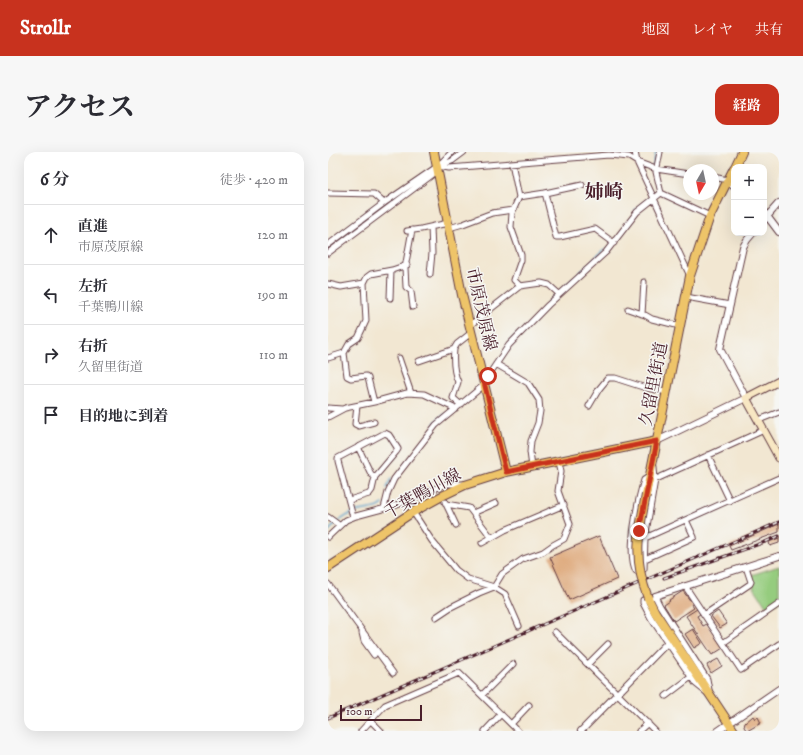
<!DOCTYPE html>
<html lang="ja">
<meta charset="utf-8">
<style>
body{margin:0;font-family:"IM FELL DW Pica","Noto Serif JP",serif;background:#f7f7f7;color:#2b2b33}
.controls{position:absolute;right:12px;top:12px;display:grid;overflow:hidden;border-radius:8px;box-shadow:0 4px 16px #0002}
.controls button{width:36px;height:36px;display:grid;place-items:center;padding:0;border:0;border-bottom:1px solid #e1e1e2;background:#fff;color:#2b2b33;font:20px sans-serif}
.compass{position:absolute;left:355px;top:12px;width:36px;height:36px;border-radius:50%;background:#fff;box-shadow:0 4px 16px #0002;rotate:189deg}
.scale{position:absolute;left:12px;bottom:10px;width:82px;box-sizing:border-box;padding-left:4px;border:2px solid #4a1f2b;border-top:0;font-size:11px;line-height:14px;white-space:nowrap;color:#4a1f2b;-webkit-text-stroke:3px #f6f6f2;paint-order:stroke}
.stop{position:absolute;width:12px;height:12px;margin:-9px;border:3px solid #c8321e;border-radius:50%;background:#fff}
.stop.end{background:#c8321e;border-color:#fff;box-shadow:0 1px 4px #0008}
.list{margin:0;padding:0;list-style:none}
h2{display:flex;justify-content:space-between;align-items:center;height:52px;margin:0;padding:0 16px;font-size:17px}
h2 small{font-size:13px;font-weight:400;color:#7c7c81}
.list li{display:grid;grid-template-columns:26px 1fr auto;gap:12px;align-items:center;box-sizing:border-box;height:60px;padding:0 16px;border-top:1px solid #e1e1e2}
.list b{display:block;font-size:15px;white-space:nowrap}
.list p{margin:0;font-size:13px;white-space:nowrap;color:#7c7c81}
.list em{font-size:13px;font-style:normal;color:#7c7c81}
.icon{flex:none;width:22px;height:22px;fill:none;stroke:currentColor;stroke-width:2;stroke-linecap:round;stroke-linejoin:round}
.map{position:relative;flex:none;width:451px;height:579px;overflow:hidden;border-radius:12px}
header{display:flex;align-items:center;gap:24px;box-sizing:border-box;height:56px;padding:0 20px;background:#c8321e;color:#fff}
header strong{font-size:19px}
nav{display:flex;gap:22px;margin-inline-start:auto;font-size:14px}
.intro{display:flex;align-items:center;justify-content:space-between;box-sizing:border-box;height:96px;padding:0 24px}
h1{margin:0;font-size:28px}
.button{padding:10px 18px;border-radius:12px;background:#c8321e;color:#fff;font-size:14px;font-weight:700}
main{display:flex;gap:24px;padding:0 24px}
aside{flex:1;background:#fff;border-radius:12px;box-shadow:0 4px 16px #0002}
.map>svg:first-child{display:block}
</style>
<header>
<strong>Strollr</strong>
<nav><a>地図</a><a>レイヤ</a><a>共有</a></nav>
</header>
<div class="intro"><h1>アクセス</h1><a class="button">経路</a></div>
<main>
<aside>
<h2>6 分<small>徒歩 · 420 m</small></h2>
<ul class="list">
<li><svg class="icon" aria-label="ahead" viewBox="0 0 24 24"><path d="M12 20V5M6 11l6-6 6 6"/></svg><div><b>直進</b><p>市原茂原線</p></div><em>120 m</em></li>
<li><svg class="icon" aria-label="left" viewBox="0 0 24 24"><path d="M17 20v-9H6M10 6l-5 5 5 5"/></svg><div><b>左折</b><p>千葉鴨川線</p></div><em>190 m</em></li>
<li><svg class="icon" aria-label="right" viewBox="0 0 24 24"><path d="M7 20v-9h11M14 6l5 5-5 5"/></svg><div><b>右折</b><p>久留里街道</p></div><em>110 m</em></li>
<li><svg class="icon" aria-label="arrive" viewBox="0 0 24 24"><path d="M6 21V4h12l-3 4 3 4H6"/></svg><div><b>目的地に到着</b></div></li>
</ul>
</aside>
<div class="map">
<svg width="451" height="579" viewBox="0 0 451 579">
<rect width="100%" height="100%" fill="#f6f6f2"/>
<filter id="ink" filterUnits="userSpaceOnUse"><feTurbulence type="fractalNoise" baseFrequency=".025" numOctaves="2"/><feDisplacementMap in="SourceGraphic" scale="8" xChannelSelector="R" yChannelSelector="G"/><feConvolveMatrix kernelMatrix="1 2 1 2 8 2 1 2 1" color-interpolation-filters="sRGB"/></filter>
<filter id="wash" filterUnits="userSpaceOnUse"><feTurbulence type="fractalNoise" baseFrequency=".012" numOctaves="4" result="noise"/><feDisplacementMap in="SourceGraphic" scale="16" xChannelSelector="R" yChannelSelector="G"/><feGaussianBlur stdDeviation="0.9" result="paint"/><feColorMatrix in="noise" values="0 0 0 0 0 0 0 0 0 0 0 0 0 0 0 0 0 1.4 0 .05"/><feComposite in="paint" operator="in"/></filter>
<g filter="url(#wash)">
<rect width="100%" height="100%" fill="#f2e7d2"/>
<path fill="#95cc7e" stroke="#707654" d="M451,414V449L442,455H439L425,434L423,423Z"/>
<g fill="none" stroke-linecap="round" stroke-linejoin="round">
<path stroke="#5aa6d2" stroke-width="1.5" d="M325,14L328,0
M307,58L330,39L324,17
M231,140L278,96
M219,151L228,142
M182,189L189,182
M106,272L110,267L118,262
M59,336L63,327
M10,370C16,365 22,361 30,359C38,357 49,358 55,352
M0,380L7,372"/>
</g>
<g id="blocks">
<path fill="#dfab7f" d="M451,372V380L403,398L401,394Z
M271,384L289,427L241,448L222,405Z
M451,386V391L442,394L441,390Z
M355,439L364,451L363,452L366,456L346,469L336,453L342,449L341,448Z
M369,457L372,462L369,464L375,474L379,472L395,496L384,503L358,464Z
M390,459L399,472L392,476L383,464Z
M365,477L374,491L366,496L357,482Z
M390,507L394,514L383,521L379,513Z
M425,564L427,567L430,565L433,571L419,579L416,575L417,571Z"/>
</g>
</g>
<g filter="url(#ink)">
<use href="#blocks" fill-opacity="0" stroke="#633d44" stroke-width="1"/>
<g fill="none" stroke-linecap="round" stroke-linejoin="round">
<g stroke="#633d44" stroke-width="7">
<path id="minor" d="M307,0L309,10L362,124
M332,0L328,20L333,41
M184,11L191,45L184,61L183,75L193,103V108L186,128L192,134
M110,14L121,16L281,3L301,5L309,10L328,17L361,22
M385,25L400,28
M0,41L46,42L56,51
M217,41L228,85H232L267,77L286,91
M333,41L382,64
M191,45L217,41L254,33
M121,76L135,72L164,61L185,58
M84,78L77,116L78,135L83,139L85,155
M79,79L93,77L120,71
M0,93L56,51L110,14L124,0
M0,101L104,23L110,14L124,9L136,0
M102,122L104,101L103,75
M0,132L13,135L36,131
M358,145L402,153
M62,146L63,119
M300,157L317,163L324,167L352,174
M314,162L316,130
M141,174L192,134L213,131L221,133L231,142
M126,197C125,208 125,219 130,230L125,246L133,253
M16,201L21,192L30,186L38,169L36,131L39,125L43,122L64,118L79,113
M0,206L16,201L19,224L23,226L38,224L40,226L46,250
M71,206L83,241
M91,209L126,197L129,192L143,181
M168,212L200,231L211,248L212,259L210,271L203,289L202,300L204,315
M156,230L181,193L220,153L278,100L309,60L333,41
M29,254L27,272L31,274L46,270
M261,254L271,237L280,226H287L318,236L339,240
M0,256L14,257
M0,265L17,256L46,250L79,241L96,242L128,257
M431,268L451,260
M30,295L43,322L47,325
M380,303L402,349
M322,324L316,328C310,347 298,402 308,419L316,417L317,386L327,328L326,315
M324,329L436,278
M21,348L41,342L44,338L47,325L68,300L70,297L61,283L57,281L10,306V309L25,365
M117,350L128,373
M118,352L141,356L163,385
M56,356L60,340L66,327L108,273L156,233
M85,360L104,389L128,418L140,427L166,435L177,442L191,474
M145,361L168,351
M0,365L11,373
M0,385L18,368L28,364L69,353L118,332H136
M317,386L451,326
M154,391L177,378L236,353
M317,407L366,385L358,368
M0,432L65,521
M357,434L413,518L451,492
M324,445L327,444L332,454L379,527L381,538
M317,448H315V451L323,466L368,532L378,540
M376,463L422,432L423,430L418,415
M108,465L123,455L151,441L166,435L174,422L195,407L215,400L225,393L236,387L242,372L230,339L233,319L231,310
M227,480L327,579
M34,481L36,489L46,503
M395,491L451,452
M260,512L280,492
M154,543L185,512
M338,544L363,525
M43,569L53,579
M183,572L201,553
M33,579L57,553L131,521L190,579
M157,579L173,562
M311,579L320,571"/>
</g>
<g stroke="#633d44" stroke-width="8">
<path id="tertiary" d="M400,28L406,34
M436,60L451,80
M436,68L451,51
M329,289L418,246L392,197L415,95L419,88L425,81
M327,444L451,404
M253,579L340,490
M390,579L451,537"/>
</g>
<g stroke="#633d44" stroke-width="9">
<path id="secondary" d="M451,229L418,246L451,306"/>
</g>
<g stroke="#633d44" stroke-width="10">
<path id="primary" d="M106,0L134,143L178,320
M407,15L414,0
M318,343L362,124L382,64L406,16
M0,416L85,360L114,344L137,333L178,320L329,289
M320,446L327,460L406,579"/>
</g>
<use href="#minor" stroke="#fff" stroke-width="5"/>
<use href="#tertiary" stroke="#fff" stroke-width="6"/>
<use href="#secondary" stroke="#f8e7c3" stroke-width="7"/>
<use href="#primary" stroke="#eec469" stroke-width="8"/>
<g stroke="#4a1f2b" stroke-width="3">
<path id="rail" d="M336,426L437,390L451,384
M0,566L451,370"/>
</g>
<use href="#rail" stroke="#f6f6f2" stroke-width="1.5" stroke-dasharray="4.5" stroke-linecap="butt"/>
<g stroke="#633d44" stroke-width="10" stroke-linecap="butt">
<path id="primary-bridge" d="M318,343C310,382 305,408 320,446"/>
</g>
<use href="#primary-bridge" stroke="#eec469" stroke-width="8"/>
</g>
</g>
<g fill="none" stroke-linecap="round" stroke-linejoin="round" filter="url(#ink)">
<path stroke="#c8321e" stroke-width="5" d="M160,224L156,230L178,320L329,289L311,379"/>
</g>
<g text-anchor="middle" stroke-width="3" stroke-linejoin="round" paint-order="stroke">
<g font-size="17" fill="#4a1f2b" stroke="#f6f6f2">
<text transform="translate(154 157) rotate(77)" y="6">市原茂原線</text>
<text transform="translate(325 232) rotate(-79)" y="6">久留里街道</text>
<text transform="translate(94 341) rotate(-29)" y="6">千葉鴨川線</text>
</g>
<g font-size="19" font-weight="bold" fill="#4a1f2b" stroke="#f6f6f2">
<text x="276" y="46">姉崎</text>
</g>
</g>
</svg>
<div class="controls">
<button>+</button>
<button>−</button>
</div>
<svg class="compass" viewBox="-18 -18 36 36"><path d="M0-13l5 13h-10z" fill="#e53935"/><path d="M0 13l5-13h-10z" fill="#7c7c81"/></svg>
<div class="scale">100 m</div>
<div class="stop" style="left:160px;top:224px"></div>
<div class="stop end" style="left:311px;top:379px"></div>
</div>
</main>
